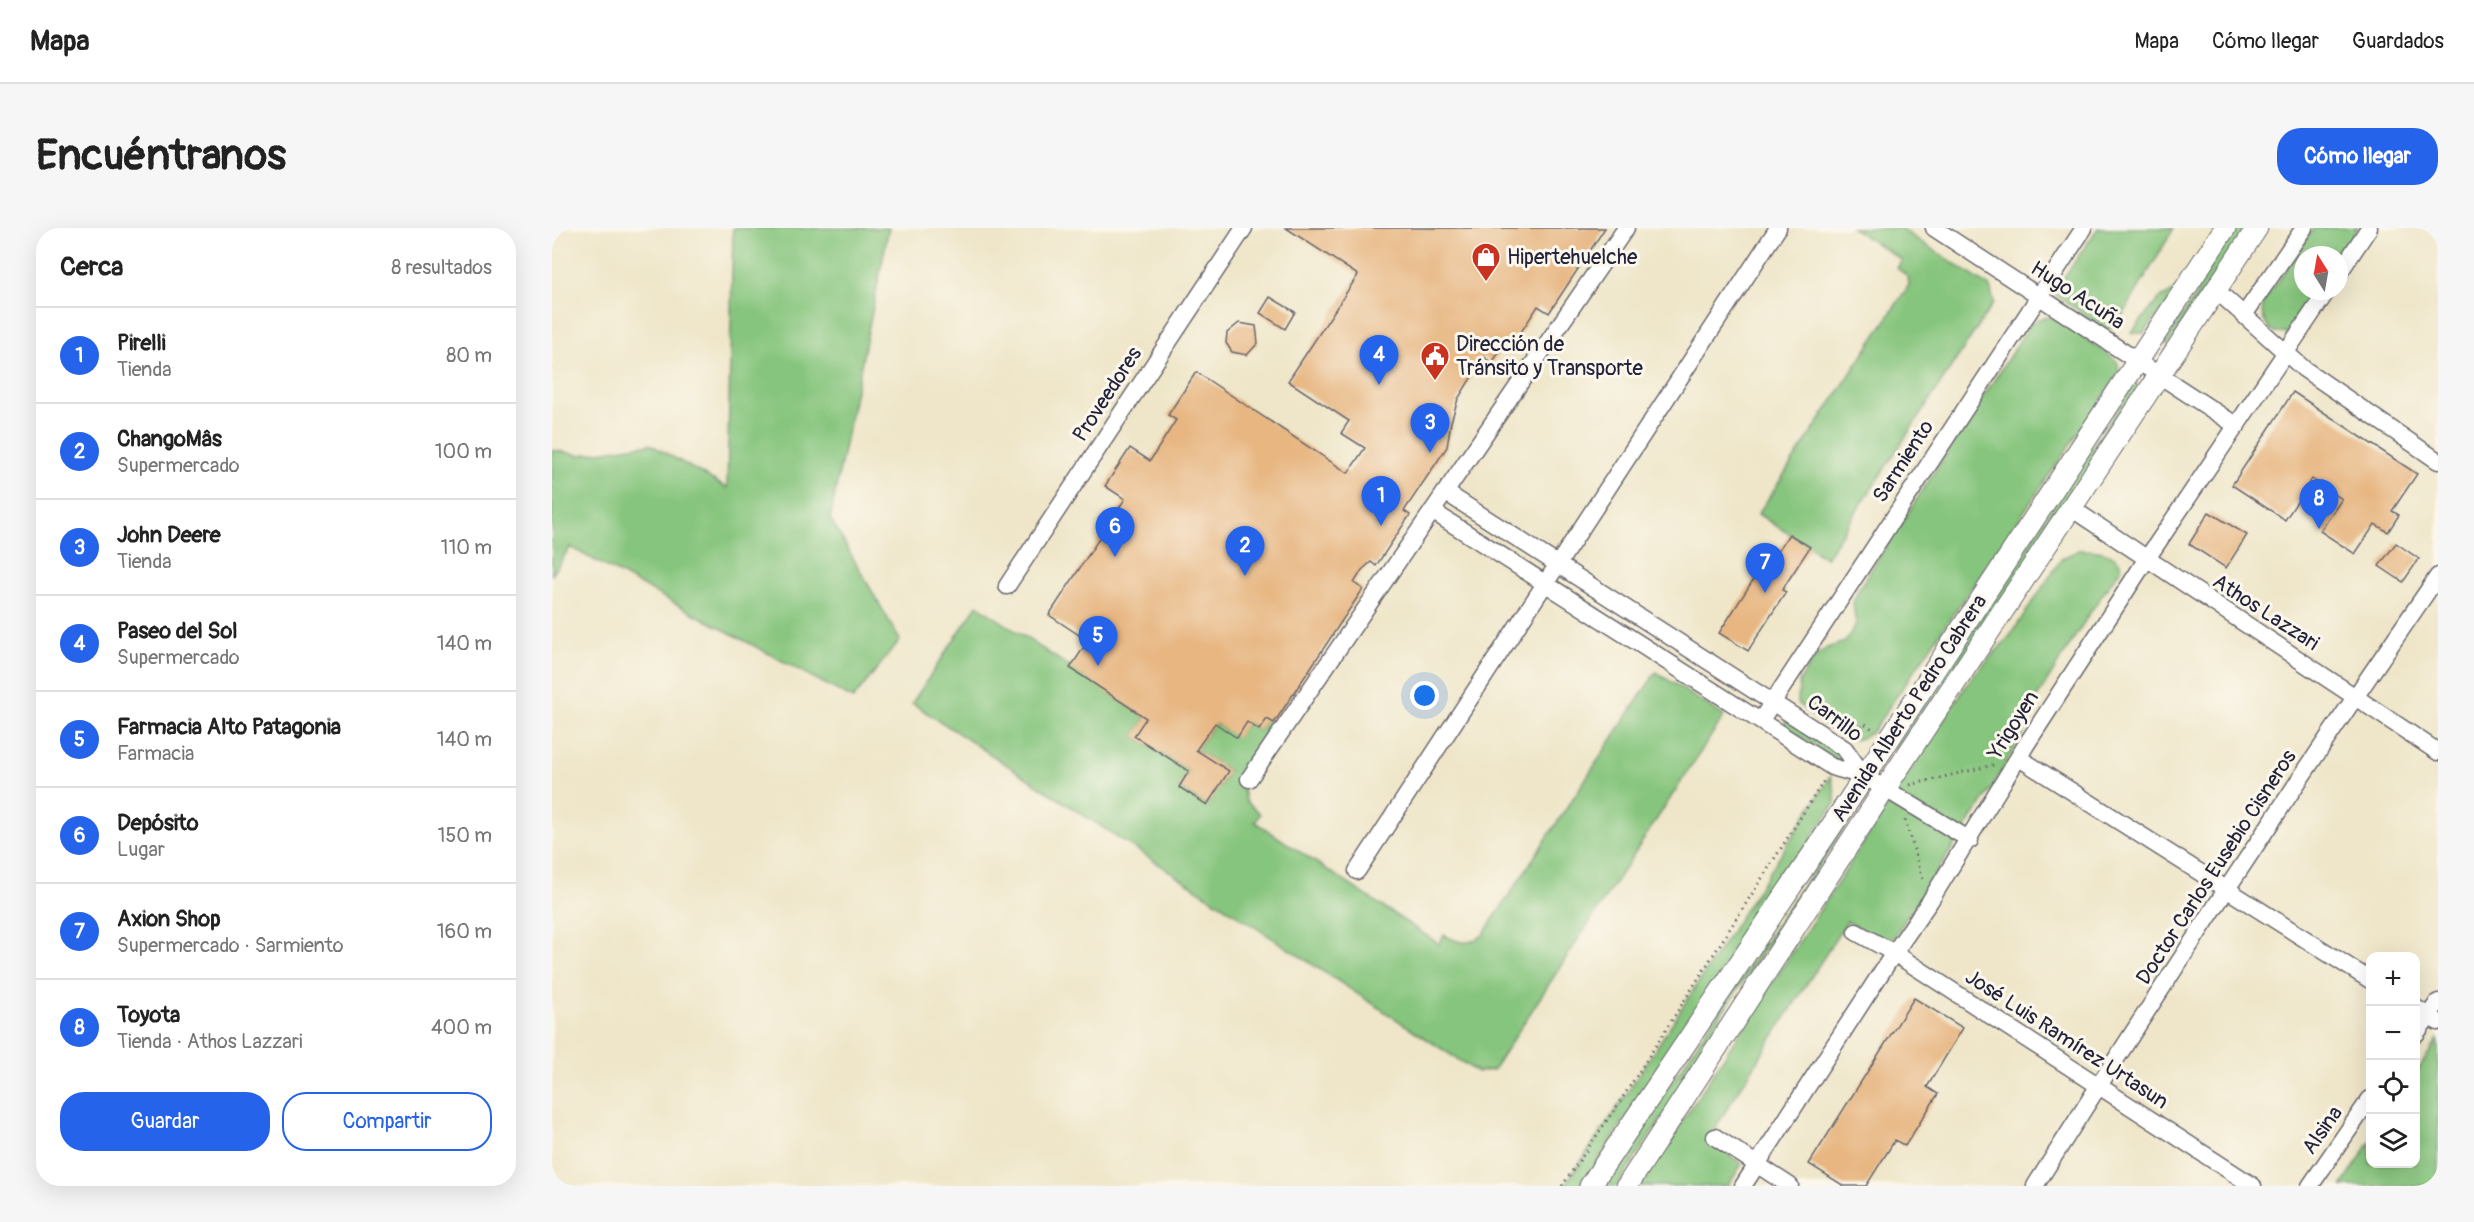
<!DOCTYPE html>
<html lang="es">
<meta charset="utf-8">
<style>
body{margin:0;font-family:Pangolin,sans-serif;background:#f6f6f6;color:#222}
.controls{position:absolute;right:18px;bottom:18px;display:grid;overflow:hidden;border-radius:12px;box-shadow:0 6px 24px #0002}
.controls button{width:54px;height:54px;display:grid;place-items:center;padding:0;border:0;border-bottom:2px solid #e0e0e0;background:#fff;color:#222;font:30px sans-serif}
.compass{position:absolute;left:1742px;top:18px;width:54px;height:54px;border-radius:50%;background:#fff;box-shadow:0 6px 24px #0002;rotate:349deg}
.you{position:absolute;left:873px;top:468px;width:21px;height:21px;margin:-15px;border:4px solid #fff;border-radius:50%;background:#1a73e8;box-shadow:0 0 0 9px #1a73e833}
.badge{display:grid;place-items:center;width:39px;height:39px;border-radius:50%;background:#2563eb;color:#fff;font-size:20px;font-weight:700}
.pin{position:absolute;translate:-50% -50px;filter:drop-shadow(0 2px 3px #0008)}
.pin::after{content:'';position:absolute;top:32px;width:21px;height:18px;background:inherit;clip-path:polygon(0 0,100% 0,50% 100%)}
.list{margin:0;padding:0;list-style:none}
h2{display:flex;justify-content:space-between;align-items:center;height:78px;margin:0;padding:0 24px;font-size:26px}
h2 small{font-size:20px;font-weight:400;color:#767676}
.list li{display:grid;grid-template-columns:39px 1fr auto;gap:18px;align-items:center;box-sizing:border-box;height:96px;padding:0 24px;border-top:2px solid #e0e0e0}
.list b{display:block;font-size:22px;white-space:nowrap}
.list p{margin:0;font-size:20px;white-space:nowrap;color:#767676}
.list em{font-size:20px;font-style:normal;color:#767676}
.actions{display:flex;gap:12px;padding:18px 24px}
.actions a{flex:1;padding:14px 0;border:2px solid #2563eb;border-radius:24px;text-align:center;font-size:21px;color:#2563eb}
.actions .main{background:#2563eb;color:#fff}
.icon{flex:none;width:33px;height:33px;fill:none;stroke:currentColor;stroke-width:2;stroke-linecap:round;stroke-linejoin:round}
.map{position:relative;flex:none;width:1886px;height:958px;overflow:hidden;border-radius:24px}
header{display:flex;align-items:center;gap:36px;box-sizing:border-box;height:84px;padding:0 30px;background:#fff;border-bottom:2px solid #e0e0e0}
header strong{font-size:28px}
nav{display:flex;gap:33px;margin-inline-start:auto;font-size:21px}
.intro{display:flex;align-items:center;justify-content:space-between;box-sizing:border-box;height:144px;padding:0 36px}
h1{margin:0;font-size:42px}
.button{padding:15px 27px;border-radius:24px;background:#2563eb;color:#fff;font-size:21px;font-weight:700}
main{display:flex;gap:36px;padding:0 36px}
aside{flex:1;background:#fff;border-radius:24px;box-shadow:0 6px 24px #0002}
.map>svg:first-child{display:block}
</style>
<header>
<strong>Mapa</strong>
<nav><a>Mapa</a><a>Cómo llegar</a><a>Guardados</a></nav>
</header>
<div class="intro"><h1>Encuéntranos</h1><a class="button">Cómo llegar</a></div>
<main>
<aside>
<h2>Cerca<small>8 resultados</small></h2>
<ul class="list">
<li><span class="badge">1</span><div><b>Pirelli</b><p>Tienda</p></div><em>80 m</em></li>
<li><span class="badge">2</span><div><b>ChangoMâs</b><p>Supermercado</p></div><em>100 m</em></li>
<li><span class="badge">3</span><div><b>John Deere</b><p>Tienda</p></div><em>110 m</em></li>
<li><span class="badge">4</span><div><b>Paseo del Sol</b><p>Supermercado</p></div><em>140 m</em></li>
<li><span class="badge">5</span><div><b>Farmacia Alto Patagonia</b><p>Farmacia</p></div><em>140 m</em></li>
<li><span class="badge">6</span><div><b>Depósito</b><p>Lugar</p></div><em>150 m</em></li>
<li><span class="badge">7</span><div><b>Axion Shop</b><p>Supermercado · Sarmiento</p></div><em>160 m</em></li>
<li><span class="badge">8</span><div><b>Toyota</b><p>Tienda · Athos Lazzari</p></div><em>400 m</em></li>
</ul>
<div class="actions"><a class="main">Guardar</a><a>Compartir</a></div>
</aside>
<div class="map">
<svg width="1886" height="958" viewBox="0 0 1886 958">
<rect width="100%" height="100%" fill="#fbf7ec"/>
<filter id="ink" filterUnits="userSpaceOnUse"><feTurbulence type="fractalNoise" baseFrequency=".0167" numOctaves="2"/><feDisplacementMap in="SourceGraphic" scale="12" xChannelSelector="R" yChannelSelector="G"/><feConvolveMatrix kernelMatrix="1 2 1 2 8 2 1 2 1" color-interpolation-filters="sRGB"/></filter>
<filter id="wash" filterUnits="userSpaceOnUse"><feTurbulence type="fractalNoise" baseFrequency=".008" numOctaves="4" result="noise"/><feDisplacementMap in="SourceGraphic" scale="24" xChannelSelector="R" yChannelSelector="G"/><feGaussianBlur stdDeviation="1.35" result="paint"/><feColorMatrix in="noise" values="0 0 0 0 0 0 0 0 0 0 0 0 0 0 0 0 0 1.4 0 .05"/><feComposite in="paint" operator="in"/></filter>
<g filter="url(#wash)">
<rect width="100%" height="100%" fill="#efe6c9"/>
<path fill="#86c57d" stroke="#54745c" stroke-width="1.5" d="M181,0H337L278,290L348,412L301,471L18,319L0,347V222L28,227L98,216L175,260Z
M1300,0H1348L1438,59L1442,74L1274,330L1206,286L1357,57L1356,49L1345,40L1350,32Z
M1546,0H1622L1565,97L1558,101L1552,100L1501,65Z
M1679,0H1694L1616,117L1612,115L1644,67L1659,31Z
M1762,0H1806L1787,30V27H1751V63H1766L1739,104C1718,111 1706,92 1712,73Z
M1627,60L1592,105H1579L1607,71Z
M1496,89L1505,91L1560,129L1566,135L1567,146L1320,504C1313,509 1307,513 1298,511C1285,509 1255,485 1246,475L1247,454L1261,431L1275,420L1293,414L1304,396L1301,375L1306,362L1477,98L1486,91Z
M1585,155L1587,160L1555,204L1541,237L1351,524L1341,519L1582,156Z
M1527,322C1543,322 1563,322 1570,339L1539,383L1484,471L1471,506L1440,560L1342,709L1338,713H1331L1295,693L1155,912L1190,936L1176,958H1088L1419,450L1458,408L1510,330Z
M425,377L594,490L582,508L637,543L627,559L655,577L677,543L644,522L663,495L685,509L695,494L707,502L715,491L727,499L690,558L694,573L708,586L703,594L887,716L892,707C906,715 917,718 931,707L1104,444L1172,488L941,842L925,844L360,475Z
M1238,493L1290,528L1292,534H1287L1233,499L1232,494Z
M1279,548L1283,565V575L1029,958H1012L1070,873Z
M1309,569L1312,571L1170,785L1144,839L1065,958H1051Z
M1886,811V958H1790L1818,914V936H1864V845Z"/>
<g id="blocks">
<path fill="#e7b681" d="M734,0H1053L997,85L986,78L956,124L950,120L940,135L932,129L906,171L899,194L895,219L852,283L858,287L824,338L819,334L810,342L802,355L811,361L722,495L715,491L707,502L695,494L685,510L663,495L644,522L677,543L655,577L627,559L637,543L582,508L594,490L518,440L536,413L497,387L573,271L553,258L578,220L598,233L624,192L616,187L644,144L796,245L813,220L789,205L797,193L736,153L806,47Z
M718,69L743,84L733,101L708,85Z
M687,95L704,98L706,115L695,127L680,124L674,115L675,105Z
M1741,164L1865,246L1840,283L1847,287L1836,304L1823,296L1803,326L1768,303L1790,271L1760,251L1733,292L1680,257Z
M1657,284L1695,307L1674,340L1637,316Z
M1237,306L1258,319L1230,362L1234,364L1196,423L1167,405L1205,346L1209,349Z
M1844,315L1867,331L1851,354L1827,338Z
M1362,770L1411,800L1375,859L1386,866L1353,918L1343,912L1314,958H1292L1257,936Z"/>
</g>
</g>
<g filter="url(#ink)">
<use href="#blocks" fill-opacity="0" stroke="#6a676d" stroke-width="1.5"/>
<g fill="none" stroke-linecap="round" stroke-linejoin="round">
<g stroke="#6a676d" stroke-width="19">
<path id="minor" d="M1382,0L1685,198
M1787,45L1817,0
M1664,62L1752,141L1886,233
M1692,87L1752,0
M893,264L1293,521L1312,548
M1519,280L1886,524
M880,283L1280,539L1312,548L1418,612
M455,358L692,0
M1209,492L1532,0
M1467,530L1818,752
M697,551L1074,0
M805,643L1226,0
M1304,704L1342,725L1701,958
M1864,780L1886,794
M1864,806L1886,774
M1163,909L1238,958
M1191,958L1342,725L1378,673L1474,517L1594,332L1775,63
M1483,958C1613,752 1748,548 1886,348
M1758,958L1818,871"/>
</g>
<g stroke="#6a676d" stroke-width="23">
<path id="major" d="M1038,958L1299,569L1673,0
M1075,958L1332,562L1705,0"/>
</g>
<path stroke="#6a676d" stroke-width="3" stroke-dasharray="1.5 4.5" stroke-linecap="butt" d="M1302,508L1312,495L1322,502
M1358,557L1445,536
M1353,592L1372,655
M1010,958L1073,866L1273,551"/>
<use href="#minor" stroke="#fff" stroke-width="16"/>
<use href="#major" stroke="#fff" stroke-width="21"/>
</g>
</g>
<defs>
<g id="shop-pin" transform="scale(1.5)"><path d="M0 17L-7.5 6A9.5 9.5 0 1 1 7.5 6Z" fill="#c8321e" stroke="#fbf7ec"/><path d="M-5-2.5h2.3a2.7 3.5 0 0 1 5.4 0H5L5.5 6h-11ZM-1.5-2.5h3a1.5 2.3 0 0 0-3 0Z" fill="#fff"/></g>
<g id="civic-pin" transform="scale(1.5)"><path d="M0 17L-7.5 6A9.5 9.5 0 1 1 7.5 6Z" fill="#c8321e" stroke="#fbf7ec"/><path d="M-.6-6.5H3V-4.5H.6V-3L4-1V1h2V6H-6V1h2V-1L-.6-3ZM-1.2 2.5V6h2.4V2.5Z" fill="#fff"/></g>
</defs>
<g fill-rule="evenodd">
<use href="#shop-pin" x="934" y="29"/>
<use href="#civic-pin" x="883" y="128"/>
</g>
<g text-anchor="middle" stroke-width="6" stroke-linejoin="round" paint-order="stroke">
<g font-size="21" fill="#22223b" stroke="#fbf7ec" text-anchor="start">
<text x="955" y="36">Hipertehuelche</text>
<text x="904" y="123">Dirección de<tspan x="904" dy="24">Tránsito y Transporte</tspan></text>
</g>
<g font-size="21" fill="#22223b" stroke="#fbf7ec">
<text transform="translate(1526 67) rotate(33)" y="7">Hugo Acuña</text>
<text transform="translate(555 166) rotate(-57)" y="7">Proveedores</text>
<text transform="translate(1351 233) rotate(-57)" y="7">Sarmiento</text>
<text transform="translate(1714 384) rotate(33)" y="7">Athos Lazzari</text>
<text transform="translate(1357 480) rotate(-57)" y="7">Avenida Alberto Pedro Cabrera</text>
<text transform="translate(1283 490) rotate(37)" y="7">Carrillo</text>
<text transform="translate(1461 497) rotate(-58)" y="7">Yrigoyen</text>
<text transform="translate(1664 639) rotate(-57)" y="7">Doctor Carlos Eusebio Cisneros</text>
<text transform="translate(1515 811) rotate(33)" y="7">José Luis Ramírez Urtasun</text>
<text transform="translate(1770 902) rotate(-55)" y="7">Alsina</text>
</g>
</g>
</svg>
<div class="controls">
<button>+</button>
<button>−</button>
<button><svg class="icon" aria-label="locate" viewBox="0 0 24 24"><circle cx="12" cy="12" r="6"/><path d="M12 2v4M12 18v4M2 12h4M18 12h4"/></svg></button>
<button><svg class="icon" aria-label="layers" viewBox="0 0 24 24"><path d="M12 4l9 5-9 5-9-5zM3 14l9 5 9-5"/></svg></button>
</div>
<svg class="compass" viewBox="-18 -18 36 36"><path d="M0-13l5 13h-10z" fill="#e53935"/><path d="M0 13l5-13h-10z" fill="#767676"/></svg>
<div class="you"></div>
<div class="pin badge" style="left:829px;top:298px">1</div>
<div class="pin badge" style="left:693px;top:348px">2</div>
<div class="pin badge" style="left:878px;top:225px">3</div>
<div class="pin badge" style="left:827px;top:157px">4</div>
<div class="pin badge" style="left:546px;top:438px">5</div>
<div class="pin badge" style="left:563px;top:329px">6</div>
<div class="pin badge" style="left:1213px;top:365px">7</div>
<div class="pin badge" style="left:1767px;top:301px">8</div>
</div>
</main>
